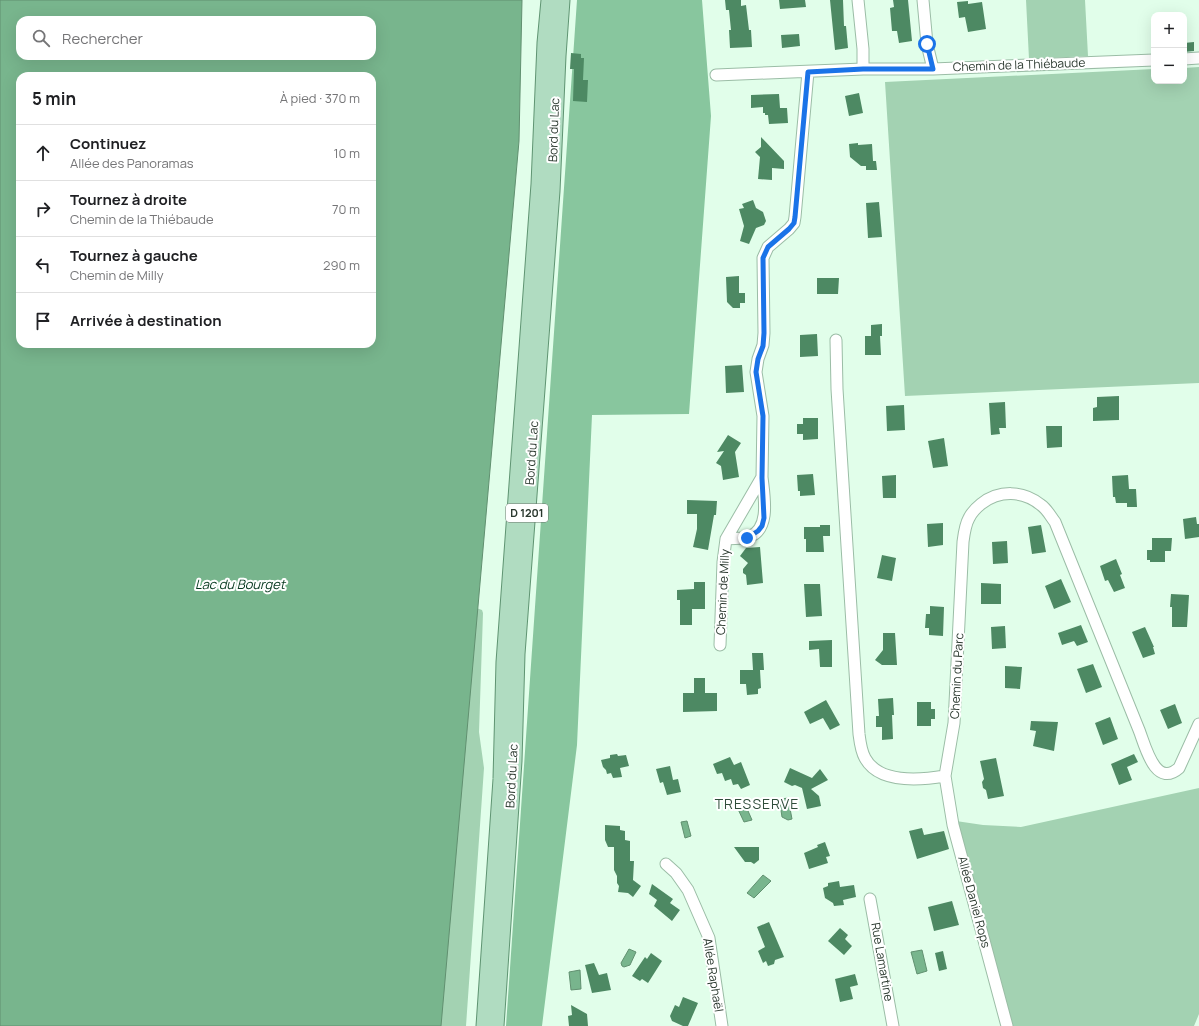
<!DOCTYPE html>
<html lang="fr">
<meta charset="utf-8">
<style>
body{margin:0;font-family:Manrope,sans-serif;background:#f2f2f2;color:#202124}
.controls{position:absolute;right:12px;top:12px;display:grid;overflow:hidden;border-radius:8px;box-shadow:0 4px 16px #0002}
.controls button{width:36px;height:36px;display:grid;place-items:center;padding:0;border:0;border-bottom:1px solid #e0e0e0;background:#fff;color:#202124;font:20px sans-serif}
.stop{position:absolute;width:12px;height:12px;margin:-9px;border:3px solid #1a73e8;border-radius:50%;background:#fff}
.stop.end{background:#1a73e8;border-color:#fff;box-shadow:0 1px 4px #0008}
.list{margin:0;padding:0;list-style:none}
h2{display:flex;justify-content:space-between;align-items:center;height:52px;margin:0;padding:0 16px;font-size:17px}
h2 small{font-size:13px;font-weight:400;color:#757577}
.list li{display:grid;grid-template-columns:26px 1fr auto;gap:12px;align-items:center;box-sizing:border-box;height:56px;padding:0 16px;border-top:1px solid #e0e0e0}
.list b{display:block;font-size:15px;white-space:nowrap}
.list p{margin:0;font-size:13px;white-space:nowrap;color:#757577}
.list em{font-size:13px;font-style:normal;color:#757577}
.icon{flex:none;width:22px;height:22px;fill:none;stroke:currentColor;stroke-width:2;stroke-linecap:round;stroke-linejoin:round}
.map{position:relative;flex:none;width:1199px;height:1026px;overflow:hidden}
.search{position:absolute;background:#fff;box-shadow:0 4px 16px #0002;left:16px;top:16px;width:360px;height:44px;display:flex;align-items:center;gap:10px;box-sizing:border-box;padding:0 14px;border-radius:12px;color:#757577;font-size:15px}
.panel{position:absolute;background:#fff;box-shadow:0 4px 16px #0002;left:16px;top:72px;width:360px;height:276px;border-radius:12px}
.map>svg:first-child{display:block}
</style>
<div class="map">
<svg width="1199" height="1026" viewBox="0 0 1199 1026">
<rect width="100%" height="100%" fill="#e1feea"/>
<path fill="#a3d2b2" d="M1026,0H1085L1088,56L1029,59Z
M1199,67V383L905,396L885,82L1154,69V81H1184V68Z
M462,603L482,610L483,613L479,732L484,768L466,1026H373Z
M1199,788V1014L1194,1026H1013L1009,1021L956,821L983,825L1021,827Z"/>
<path fill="#88c69e" d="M577,0H702L711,116L689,414L592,415L577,745L542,1026H506Z"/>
<path fill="#78b58d" stroke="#619070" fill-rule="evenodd" d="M0,0H522L519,141L441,1026H0ZM20,20H372V56H20ZM20,76H372V344H20Z
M788,798L792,819L788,820L782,817L780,804L782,799Z
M740,803L745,804L752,820L744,822L737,807Z
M687,821L691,836L685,838L681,822Z
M763,875L771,881L754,898L747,893Z
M629,949L636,952L630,965L624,967L622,966L621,963Z
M922,950L927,971L917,974L911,952Z
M580,970L581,989L571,990L569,972Z"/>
<path fill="#4d8963" d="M725,0H741V6L746,5L749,30H751L752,47L730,48L729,30H731L729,10H726Z
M779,0H805L806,7L780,9Z
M830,0H843L844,26H846L848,48L835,50Z
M893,0H908L912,41L899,43L897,31H892L890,8L894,7Z
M968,1V4L982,2L986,29L968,32L965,17L959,18L957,2Z
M799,34L800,46L782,48L781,35Z
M1194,42V51L1184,52V43Z
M571,53L581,54V58H584L583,80H588L587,102L573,101L574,69H570Z
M859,93L863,113L849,116L845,96Z
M779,94L780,108H787L788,123L769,124L768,115H765V113H763V107L751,108V95Z
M761,137L784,161V169L772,168V180L758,179L760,157L755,152L761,147Z
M858,143V145L872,144L873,161H876L877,170H866V166H861L850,157L849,144Z
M753,200L756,208L763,212L766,221L764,225L756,228L749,244L740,241L744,226L739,209L744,208L742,204Z
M879,202L882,237L868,238L866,203Z
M739,276V293H745V303H740V308H733L727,302L726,277Z
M817,278H839L838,294H817Z
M882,324V336H880L881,355H865V336H871V325Z
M817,334L818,356L800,357V335Z
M742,365L744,392L726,393L725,366Z
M1119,396V420L1093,421V408L1097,407V397Z
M1005,402L1006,428H999L1000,434L991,435L989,403Z
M904,405L905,430L887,431L886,406Z
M803,418H818V439L803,440V434H797V424H803Z
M1046,426H1062V447L1047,448Z
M728,435L741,443L735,452L739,477L723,480L721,466L716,463L724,451L717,452Z
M944,438L948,466L933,468L928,441Z
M813,474L815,495L800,496V491H798L797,475Z
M896,475V498H883L882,476Z
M1128,475L1129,489H1136L1137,507H1127V503H1116L1115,497H1113L1112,476Z
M687,500L717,501L716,515H714L708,550L693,547L697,529V514H687Z
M1196,517L1197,524H1199V537L1185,539L1183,519Z
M943,523V545L928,547L927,524Z
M820,525H830V536H823L824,552H806V539H804V527H820Z
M1041,525L1046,552L1032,554L1028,527Z
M1152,538H1172L1171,551H1165V562H1150V560H1147V550H1152Z
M1007,541L1008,563L993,564L992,542Z
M760,547L763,583L747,585L746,575L743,573V569L748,563L740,556L746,548Z
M882,555L896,558L892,581L877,578Z
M1116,559L1122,574L1120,575L1125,588L1114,592L1108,580L1105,581L1100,566Z
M1061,579L1071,602L1054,609L1045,586Z
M694,582H705V609H692V625H680V600H677V590L694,589Z
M981,583L1001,584V604H981Z
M804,584H820L822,616L806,617Z
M1171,594L1189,595L1187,627H1172V607H1170Z
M930,606L944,607L943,636L929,635V628H925L926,614H930Z
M1081,625L1088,642L1077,646L1074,641L1062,645L1058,633Z
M1005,626L1006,648L992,649L991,627Z
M1145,627L1154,647H1153L1155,654L1143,658L1132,632Z
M883,633H895L897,665H882L875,660L883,650Z
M832,640V667H820L819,649L809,650V641Z
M752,653H763L764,670H760L761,688L758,689V694L747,695L746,684H740V670H753Z
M1093,664L1102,687L1086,693L1077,669Z
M1005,666L1022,667L1020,689L1005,688Z
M694,678H705V693H717V711L683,712V693H694Z
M893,698L894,715H892L893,739L882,740V727H876V716H879L878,699Z
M826,700L840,725L830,730L823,718L810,724L804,712Z
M917,702H931V709H935V719H931V726H917Z
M1175,704L1182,723L1168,729L1160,710Z
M1110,717L1118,739L1103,745L1095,723Z
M1031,721L1058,722L1054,751L1033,746L1036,731L1030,730Z
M617,754L618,756L626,755L629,766L620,768L622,777L613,778L611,773L607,774L606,770L603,767L601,760L610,758V755Z
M1134,754L1138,762L1127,767L1132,780L1119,785L1111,764Z
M730,757L734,765L741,762L750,785L741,789L738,784L733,785L731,779L725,781L722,773L717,774L713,764Z
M996,758L1004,796L988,799L986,790L983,788L982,782L984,779L980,761Z
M670,766L673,780L678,779L681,792L667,795L663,782L660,783L656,769Z
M790,768L812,778L820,769L828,780L811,789L819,796L821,806L807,809L802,788L795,785L792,786L784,782Z
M605,825L620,826V830L625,831V840L630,841V861H634L633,880L641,886L633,897L628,893L618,892L619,886L617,883V876L614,870V847H608L605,840Z
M922,828L924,835L944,831L949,849L917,859L909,831Z
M825,842L830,856L826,857L828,863L809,869L804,853L818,847L817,845Z
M734,847H759V860L754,864L751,862H745Z
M839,881L840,887L854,885L856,897L843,900L844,905L834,906L833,903L825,898L823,888L828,886V883Z
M652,884L673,899L670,903L680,910L672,921L654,906L657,900L649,894Z
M952,901L959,925L934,931L928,907Z
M769,922L784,957L775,960L774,964L768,966L766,961L763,963L758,951L765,947L757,927Z
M840,928L848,935L845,939L852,946L844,955L828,941Z
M943,951L947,969L939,971L935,953Z
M651,953L662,961L648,983L642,979L640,981L632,976L645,957L647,959Z
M594,963L599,975L607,973L611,990L592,993L585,965Z
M855,974L858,985L850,987L853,999L840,1002L835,979Z
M683,997L698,1003L688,1026H683L672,1021L670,1016L675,1005L679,1007Z
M571,1005L587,1014L588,1026H569L568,1016L572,1015Z"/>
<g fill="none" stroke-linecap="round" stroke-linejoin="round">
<g stroke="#9bbda6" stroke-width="13">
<path id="minor" d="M858,0L863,49V69
M923,0L927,44L933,69
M1184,59L1199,58
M716,75L863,69H933L1154,60
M836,340L837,389L859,734C860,742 861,751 865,758C879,784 921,780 945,776L954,723L963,542C964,534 965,525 969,518C972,512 976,508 981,504C999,490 1023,490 1041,505C1047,509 1051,517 1055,522L1139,730C1145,745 1155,789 1179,768L1199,724
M726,539C733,538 742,539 749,537C771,529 764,496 762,477
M720,645L723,562L726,539L762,477L763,416L756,372L758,359L763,345L764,333L763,258L768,247L789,229L794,223L795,217L808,72
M945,776L953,825L1007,1026
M666,864L676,873L688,890L709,938L722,1026
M870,899L893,1026"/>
</g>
<g stroke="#5f9472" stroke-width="17">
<path id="major" d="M484,1026L501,779L504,662L539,184L545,43L549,0
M496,1026L514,761L517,654L552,191L558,56L562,0"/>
</g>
<use href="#minor" stroke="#fff" stroke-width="11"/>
<use href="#major" stroke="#b0dcc1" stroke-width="15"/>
</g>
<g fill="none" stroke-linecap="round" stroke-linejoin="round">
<path stroke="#1a73e8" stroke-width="5" d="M747,538L758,531L762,526L764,518L762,478L763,416L756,372L758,359L763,346L764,333L763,258L768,247L789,229L794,223L795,217L808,72L863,69H933L927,44"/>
</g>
<g text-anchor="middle" stroke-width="4" stroke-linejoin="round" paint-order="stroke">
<rect fill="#fff" stroke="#6a746d" stroke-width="1" x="506" y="504" width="42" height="18" rx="3"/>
<g font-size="11" font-weight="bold" fill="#2a382e">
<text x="527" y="517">D 1201</text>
</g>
<g font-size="12" fill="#2a382e" stroke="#fff">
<text transform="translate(1019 65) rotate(-2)" y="4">Chemin de la Thiébaude</text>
<text transform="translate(554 130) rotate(-88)" y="4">Bord du Lac</text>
<text transform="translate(532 453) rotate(-86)" y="4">Bord du Lac</text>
<text transform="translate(723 592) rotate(-87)" y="4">Chemin de Milly</text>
<text transform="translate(957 676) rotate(-87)" y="4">Chemin du Parc</text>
<text transform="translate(512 776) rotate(-87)" y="4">Bord du Lac</text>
<text transform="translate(974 902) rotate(75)" y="4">Allée Daniel Rops</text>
<text transform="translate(882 962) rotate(80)" y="4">Rue Lamartine</text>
<text transform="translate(713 975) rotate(81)" y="4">Allée Raphaël</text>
</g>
<g font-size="13" font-style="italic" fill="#04371d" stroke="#fff">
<text x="240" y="589">Lac du Bourget</text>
</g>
<g font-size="14" letter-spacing="1" fill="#2f4d3a" stroke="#fff">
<text x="757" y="809">TRESSERVE</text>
</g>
</g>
</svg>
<div class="controls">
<button>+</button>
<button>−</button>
</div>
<div class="stop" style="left:927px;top:44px"></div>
<div class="stop end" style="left:747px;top:538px"></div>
<div class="search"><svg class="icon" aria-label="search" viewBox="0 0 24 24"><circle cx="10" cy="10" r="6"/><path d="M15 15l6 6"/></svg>Rechercher</div>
<section class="panel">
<h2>5 min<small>À pied · 370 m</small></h2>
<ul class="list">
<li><svg class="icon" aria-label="ahead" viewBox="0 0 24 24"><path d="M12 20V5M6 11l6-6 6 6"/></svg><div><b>Continuez</b><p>Allée des Panoramas</p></div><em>10 m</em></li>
<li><svg class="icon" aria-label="right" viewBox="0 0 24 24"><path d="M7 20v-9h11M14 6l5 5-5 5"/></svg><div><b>Tournez à droite</b><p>Chemin de la Thiébaude</p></div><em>70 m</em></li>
<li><svg class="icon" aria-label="left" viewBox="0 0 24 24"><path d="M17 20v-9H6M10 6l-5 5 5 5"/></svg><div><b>Tournez à gauche</b><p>Chemin de Milly</p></div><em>290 m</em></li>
<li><svg class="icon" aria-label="arrive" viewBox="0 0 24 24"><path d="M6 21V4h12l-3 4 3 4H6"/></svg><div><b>Arrivée à destination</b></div></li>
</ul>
</section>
</div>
